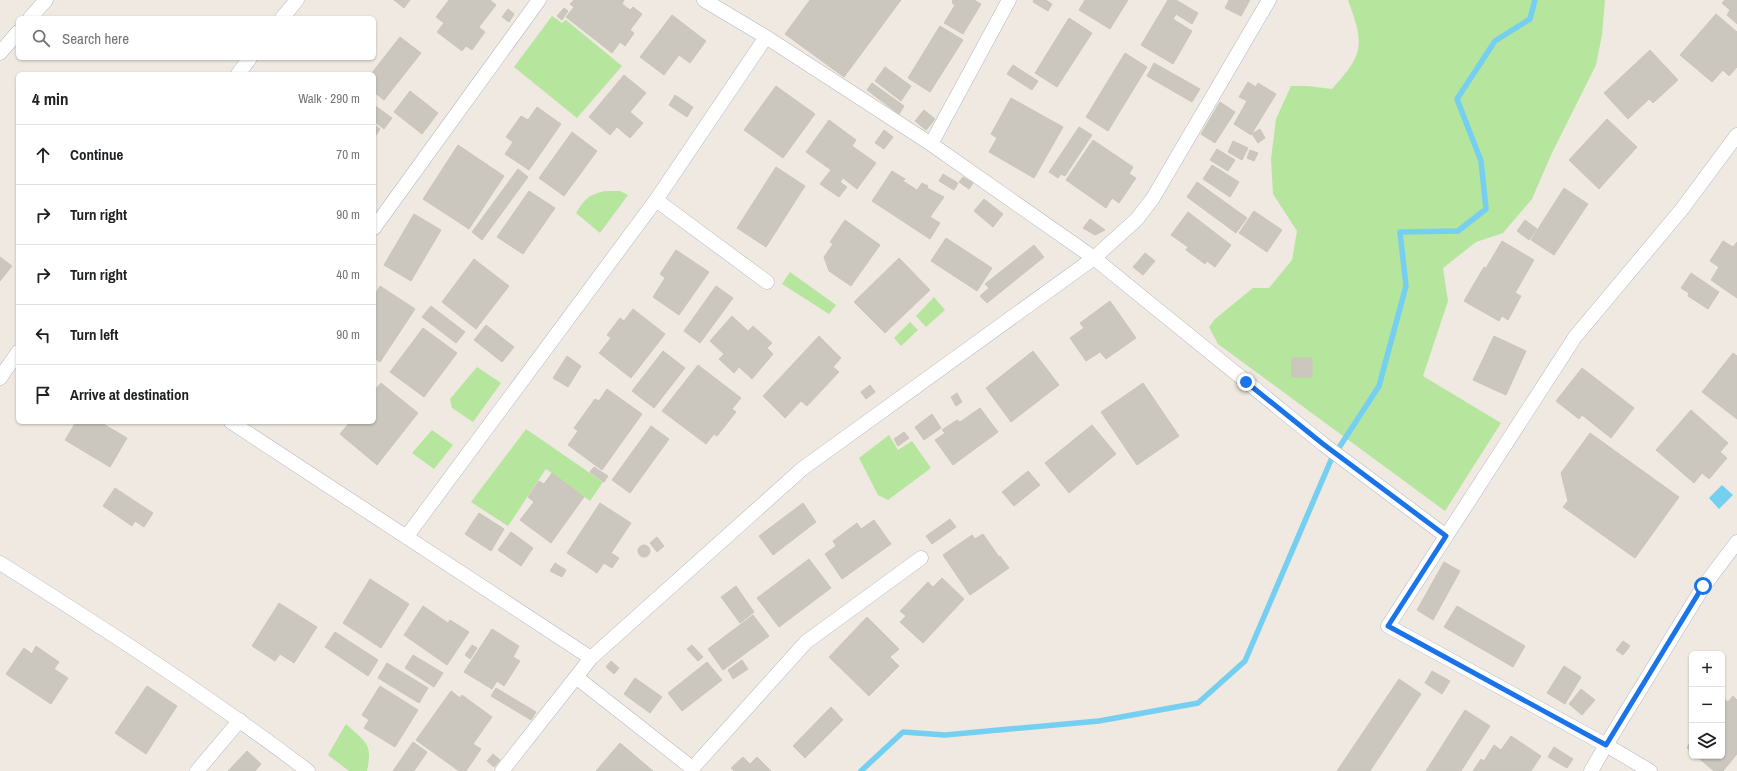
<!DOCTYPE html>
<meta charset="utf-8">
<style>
body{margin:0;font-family:"Archivo Narrow",sans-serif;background:#f6f6f6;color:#202124}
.controls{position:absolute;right:12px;bottom:12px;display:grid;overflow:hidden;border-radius:6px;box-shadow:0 1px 3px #0004}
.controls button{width:36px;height:36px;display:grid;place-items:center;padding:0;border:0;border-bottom:1px solid #e0e0e0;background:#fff;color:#202124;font:20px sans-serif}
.stop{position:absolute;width:12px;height:12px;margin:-9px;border:3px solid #1a73e8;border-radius:50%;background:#fff}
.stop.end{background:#1a73e8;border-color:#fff;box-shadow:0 1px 4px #0008}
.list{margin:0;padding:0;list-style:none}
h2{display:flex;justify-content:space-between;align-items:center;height:52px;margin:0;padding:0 16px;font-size:17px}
h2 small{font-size:13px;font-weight:400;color:#757577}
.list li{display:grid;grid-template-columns:26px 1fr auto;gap:12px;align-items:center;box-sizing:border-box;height:60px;padding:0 16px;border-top:1px solid #e0e0e0}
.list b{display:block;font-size:15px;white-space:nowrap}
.list em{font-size:13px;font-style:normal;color:#757577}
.icon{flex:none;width:22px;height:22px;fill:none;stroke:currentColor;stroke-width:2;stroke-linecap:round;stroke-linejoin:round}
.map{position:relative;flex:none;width:1737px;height:771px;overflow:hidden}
.search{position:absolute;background:#fff;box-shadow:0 1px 3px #0004;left:16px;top:16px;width:360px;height:44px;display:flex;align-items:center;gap:10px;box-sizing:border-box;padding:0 14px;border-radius:6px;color:#757577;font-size:15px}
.panel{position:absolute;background:#fff;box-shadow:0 1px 3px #0004;left:16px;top:72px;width:360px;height:352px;border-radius:6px}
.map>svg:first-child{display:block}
</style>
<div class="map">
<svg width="1737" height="771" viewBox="0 0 1737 771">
<rect width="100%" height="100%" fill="#efe9e1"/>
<path fill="#b6e59e" d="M1348,0H1605L1602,35L1596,65L1551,155L1532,199L1503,233L1476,242L1443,268L1448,301L1423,376L1501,423L1445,511L1218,344L1209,327L1215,319L1253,288H1269L1292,260L1297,231L1273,194L1271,159L1276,119L1291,86H1307L1332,89C1365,53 1364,44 1348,0Z
M552,16L562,23L566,20L622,66L577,118L514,67Z
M605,191H620L628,195L600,233L576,213C585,199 588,195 605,191Z
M790,272L836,305L829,314L782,284Z
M934,297L945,310L926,327L916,316Z
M910,322L918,330L901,346L894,338Z
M477,367L501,383L473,422L452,408L450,399Z
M526,429L603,482L590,501L546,469L508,526L471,502Z
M432,430L453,445L434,469L412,453Z
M889,435L898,450L912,441L931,468L888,500L878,495L859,458Z
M346,724C366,743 373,743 367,771H349L328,755Z"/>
<path fill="#75cff0" d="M1722,485L1733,495L1719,509L1709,498Z"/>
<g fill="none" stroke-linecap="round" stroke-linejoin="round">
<path stroke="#75cff0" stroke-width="5.5" d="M861,771L903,732L945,735L1099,721L1198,703L1245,661L1331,460L1379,386L1406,286L1400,232L1458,231L1486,209L1481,161L1457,99L1495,41L1530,19L1535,0"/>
</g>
<path fill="#cbc7bf" stroke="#cbc5ba" d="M394,0H410L404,8Z
M449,0H490L496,5L479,27L485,32L472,50L466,46L462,51L437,32L444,23L436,17Z
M574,0H624L622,4L630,10L633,7L642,14L630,30L634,33L625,46L620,42L612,53L566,17L574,7L570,4Z
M810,0H901L844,77L785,34Z
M953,0H974L981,4L963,34L944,23L955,5L952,3Z
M1034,0H1046L1052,4L1048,11L1033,2Z
M1085,0H1128L1110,29L1079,10Z
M1168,0H1176L1198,13L1192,24L1176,14L1173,19L1192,31L1173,64L1141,45Z
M1229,0H1250L1241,16L1225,8Z
M1725,0H1737V24L1727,15L1730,10L1722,3Z
M564,8L568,11L562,20L557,16Z
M508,9L514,14L509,22L502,17Z
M1716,14L1737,32V67L1729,76L1723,70L1712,82L1680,55Z
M672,15L706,41L690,63L679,55L664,75L640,57Z
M1069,18L1092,33L1057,87L1035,73Z
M940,26L963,40L930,92L908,78Z
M400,37L421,53L384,100L374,92V74H371Z
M1650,50L1678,80L1653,103L1649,99L1628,119L1604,93Z
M1125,53L1147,67L1108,131L1086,117Z
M1154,63L1200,89L1192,102L1147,76Z
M1013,65L1038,81L1032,90L1007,74Z
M885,67L911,86L901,101L875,81Z
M624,75L646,93L630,112L643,123L630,138L617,127L610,135L589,117Z
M1248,82L1256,87L1258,83L1276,94L1251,135L1234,124L1247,101L1239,97Z
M872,83L904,106L899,114L867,90Z
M776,86L815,114L783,158L744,130Z
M410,91L438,113L422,134L394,112Z
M675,95L693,107L687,117L669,105Z
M1011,98L1063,127L1034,178L989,152L997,138L991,134Z
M1220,102L1235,112L1215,143L1201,134Z
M374,105L392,118L384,129L374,121Z
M537,107L561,124L529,170L505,154L513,142L506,137L521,116L528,120Z
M924,110L935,119L926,130L915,121Z
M1607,119L1637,147L1599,189L1569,160Z
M829,120L856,140L852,146L876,163L857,189L843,178L840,182L847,187L839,197L820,184L831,170L806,152Z
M374,125L380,129L374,138Z
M1079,127L1092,135L1065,176L1061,174L1058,178L1049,172Z
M1260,129L1265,138L1258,143L1252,134Z
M884,130L893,137L884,149L875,143Z
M572,132L597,151L564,196L539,178Z
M1093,140L1133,167L1129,174L1136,178L1119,203L1112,198L1106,208L1066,180Z
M1233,141L1248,148L1242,160L1228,152Z
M458,145L504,176L469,229L423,199Z
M1217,149L1235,160L1228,171L1210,160Z
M1250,150L1258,153L1254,161L1247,158Z
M1212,165L1239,182L1230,197L1203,179Z
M776,167L805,186L766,247L737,228Z
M518,169L528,177L482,240L472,232Z
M892,171L905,179L903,181L917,190L922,183L928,186L927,188L944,197L930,217L940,223L930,239L872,201Z
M943,174L958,183L954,190L939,181Z
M963,177L973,183L969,189L959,182Z
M1197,182L1247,218L1236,233L1187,197Z
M1564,188L1588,204L1554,255L1531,240Z
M529,191L555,208L523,254L497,237Z
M984,199L1003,214L993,227L974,211Z
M1254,211L1282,230L1267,252L1239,233Z
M1188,212L1231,245L1215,267L1207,261L1205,264L1186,250L1188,247L1171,235Z
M414,214L441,230L411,281L384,265Z
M1090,219L1105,230L1095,235L1083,228Z
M845,220L880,245L851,286L829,271L824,257L833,244L830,242Z
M1525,220L1537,229L1529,240L1517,231Z
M946,238L992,268L977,291L931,261Z
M1502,241L1534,260L1515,293L1521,296L1508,320L1502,316L1499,321L1464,301L1484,267L1486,268Z
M1723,241L1733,247L1737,242V298L1711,280L1719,267L1710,261Z
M1034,245L1044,257L987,303L980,296L989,288L985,284Z
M676,250L709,272L679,315L653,297L665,278L660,274Z
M1145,253L1155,261L1143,275L1133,267Z
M0,257L12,266L0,281Z
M899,258L930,290L885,333L854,302Z
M474,259L509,286L476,329L442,302Z
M1691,273L1719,292L1708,309L1688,296L1689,293L1681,288Z
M380,286L415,309L380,362L374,358V296Z
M716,286L733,298L700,343L684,331Z
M1110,301L1136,338L1106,359L1100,352L1086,361L1070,338L1084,328L1080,323Z
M431,306L465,332L456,343L422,317Z
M633,309L665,334L631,378L599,353L611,338L607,335L620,318L624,321Z
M732,316L748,331L753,326L772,343L767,348L773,354L752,379L739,367L734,373L719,359L724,354L710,341Z
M486,325L514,347L502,362L474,340Z
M423,328L457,353L424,397L390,372Z
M819,336L841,358L833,367L839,372L807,406L801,401L785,418L763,396Z
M1494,336L1526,351L1506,395L1473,380Z
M663,351L685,368L654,408L632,391Z
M1033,351L1059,385L1011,422L986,388Z
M1733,353L1737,356V419L1702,392Z
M567,356L581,366L568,387L553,378Z
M1292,358H1312V377H1292Z
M698,365L741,398L732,409L736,412L717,436L714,434L706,444L662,411Z
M1582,368L1634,408L1611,438L1582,415L1579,419L1556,401Z
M381,383L418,413L377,465L340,434L350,422H374V391Z
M1143,383L1179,436L1137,465L1101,412Z
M870,385L875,392L866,399L861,392Z
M607,389L642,414L602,470L568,445L578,431L574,428L595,399L599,401Z
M957,393L962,402L956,406L951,397Z
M980,408L998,432L953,465L935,440L945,433L942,430L957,420L960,422Z
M1691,410L1728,443L1720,452L1727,458L1709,479L1702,473L1694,483L1656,450Z
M932,414L941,428L924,440L915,427Z
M76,422H100L127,438L110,467L65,440Z
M1092,425L1116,454L1069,493L1045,463Z
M651,426L669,439L630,493L612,480Z
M904,432L909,438L898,446L894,439Z
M1590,433L1679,497L1635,558L1563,507L1568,501L1561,473Z
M594,467L608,476L604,482L590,472Z
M1028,471L1040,485L1014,506L1002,492Z
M552,473L584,497L551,543L520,520L534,502L528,497L539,481L544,484Z
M115,488L153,513L144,527L135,521L132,526L103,506Z
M600,503L631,523L611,553L619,558L612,568L604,563L597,573L567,553Z
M803,503L816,522L773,555L759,536Z
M479,513L504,529L491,551L465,534Z
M950,519L956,527L932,544L926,536Z
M874,520L891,544L842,579L825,554L836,546L833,541L857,523L861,529Z
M511,532L533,548L521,566L498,550Z
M983,534L999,557L1000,556L1009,568L970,595L943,555L972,535L975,539Z
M657,537L664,546L657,552L650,543Z
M638 551a6 6 0 1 1 12 0a6 6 0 1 1-12 0Z
M809,559L831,588L779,627L757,598Z
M1444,562L1460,571L1433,620L1417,610Z
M555,563L566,570L562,577L550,571Z
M942,578L964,599L923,643L900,622L906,616L900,611L928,582L933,587Z
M370,579L409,604L381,648L343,623Z
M736,586L754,612L740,623L721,597Z
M279,603L317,627L294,663L280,654L275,661L252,646Z
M423,606L448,623L450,620L469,632L447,665L404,635Z
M1457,606L1525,646L1513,667L1444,627Z
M753,615L769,636L723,670L708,649Z
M867,617L899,649L890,657L899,666L869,696L829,657Z
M492,629L519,646L513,657L520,661L504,686L497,681L492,689L464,672Z
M335,632L378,660L368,676L325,647Z
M1623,641L1630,646L1623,655L1616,650Z
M472,645L477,648L470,659L465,655Z
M692,645L703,657L698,661L687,649Z
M36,646L59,662L54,669L68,678L51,704L6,674L24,648L32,654Z
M413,655L443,673L434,687L405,668Z
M742,660L748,669L733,679L728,670Z
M611,661L619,668L614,674L606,667Z
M707,662L722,680L682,711L668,693Z
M387,663L428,688L419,703L378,678Z
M1564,666L1581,677L1565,704L1547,693Z
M1432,671L1450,681L1442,694L1425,683Z
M635,678L662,697L650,713L624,694Z
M1399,679L1421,694L1370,771H1337Z
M147,686L177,706L146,754L115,733Z
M380,686L418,710L395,747L364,728L369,720L362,715Z
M496,688L536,712L531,720L491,696Z
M1581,689L1595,700L1582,715L1569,704Z
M451,691L460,698L462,695L492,717L473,744L481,749L466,771H459L416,740Z
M1733,696L1737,700V754L1723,771H1714L1696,756H1722V701L1724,699L1728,702Z
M831,707L843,720L805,758L793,746Z
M1465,710L1490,726L1461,771H1426Z
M1511,736L1541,756L1531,771H1473L1481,759L1484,761L1494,745L1501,750Z
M1692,738V753L1687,748Z
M413,742L427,752L414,771H393Z
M620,743L653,771H596Z
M1554,747L1573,759L1567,768L1548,757Z
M247,751L261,764L255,771H228Z
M493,754L500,760L494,767L487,761Z
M743,757L750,764L757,757L771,771H734L731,768Z"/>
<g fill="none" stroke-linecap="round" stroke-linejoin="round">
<g stroke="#b4b7c1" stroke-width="15">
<path id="minor" d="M704,0L766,37L931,144L1094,258L1323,444L1446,536
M30,18L46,0
M282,18L297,0
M0,53L18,32
M238,74L250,58
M1737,135L1682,209L1575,337L1388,626L1606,745L1703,587L1737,542
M931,144L1009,0
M656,200L767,282
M374,228L539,0
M0,378L18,352
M231,422L591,658
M407,536L656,200L766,37
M0,563C105,629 209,696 308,771
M576,677L692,768
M197,771L240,720
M502,771L591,658L802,469L1094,258L1137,219L1153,198L1269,0
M690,771L806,642L921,558
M1591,771L1606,745L1650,771"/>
</g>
<use href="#minor" stroke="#fff" stroke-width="14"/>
</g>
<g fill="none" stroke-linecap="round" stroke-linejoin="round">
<path stroke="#1a73e8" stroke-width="5" d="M1246,382L1323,444L1446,536L1388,626L1606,745L1703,586"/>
</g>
</svg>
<div class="controls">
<button>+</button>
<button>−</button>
<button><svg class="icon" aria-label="layers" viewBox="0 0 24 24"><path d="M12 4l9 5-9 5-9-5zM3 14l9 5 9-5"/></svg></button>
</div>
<div class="stop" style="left:1703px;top:586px"></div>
<div class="stop end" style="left:1246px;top:382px"></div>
<div class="search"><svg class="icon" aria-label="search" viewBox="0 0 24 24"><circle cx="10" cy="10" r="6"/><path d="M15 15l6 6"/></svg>Search here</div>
<section class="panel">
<h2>4 min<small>Walk · 290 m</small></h2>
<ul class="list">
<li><svg class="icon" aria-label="ahead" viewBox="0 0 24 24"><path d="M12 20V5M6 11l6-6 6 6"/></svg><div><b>Continue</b></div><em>70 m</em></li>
<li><svg class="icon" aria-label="right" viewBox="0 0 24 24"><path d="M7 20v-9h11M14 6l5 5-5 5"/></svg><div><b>Turn right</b></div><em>90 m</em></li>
<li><svg class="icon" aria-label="right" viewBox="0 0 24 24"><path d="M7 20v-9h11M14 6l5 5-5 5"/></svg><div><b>Turn right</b></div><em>40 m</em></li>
<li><svg class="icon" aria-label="left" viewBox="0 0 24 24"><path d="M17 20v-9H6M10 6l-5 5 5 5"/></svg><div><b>Turn left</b></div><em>90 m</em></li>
<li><svg class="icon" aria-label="arrive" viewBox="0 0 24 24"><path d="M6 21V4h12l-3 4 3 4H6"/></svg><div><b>Arrive at destination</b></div></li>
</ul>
</section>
</div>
